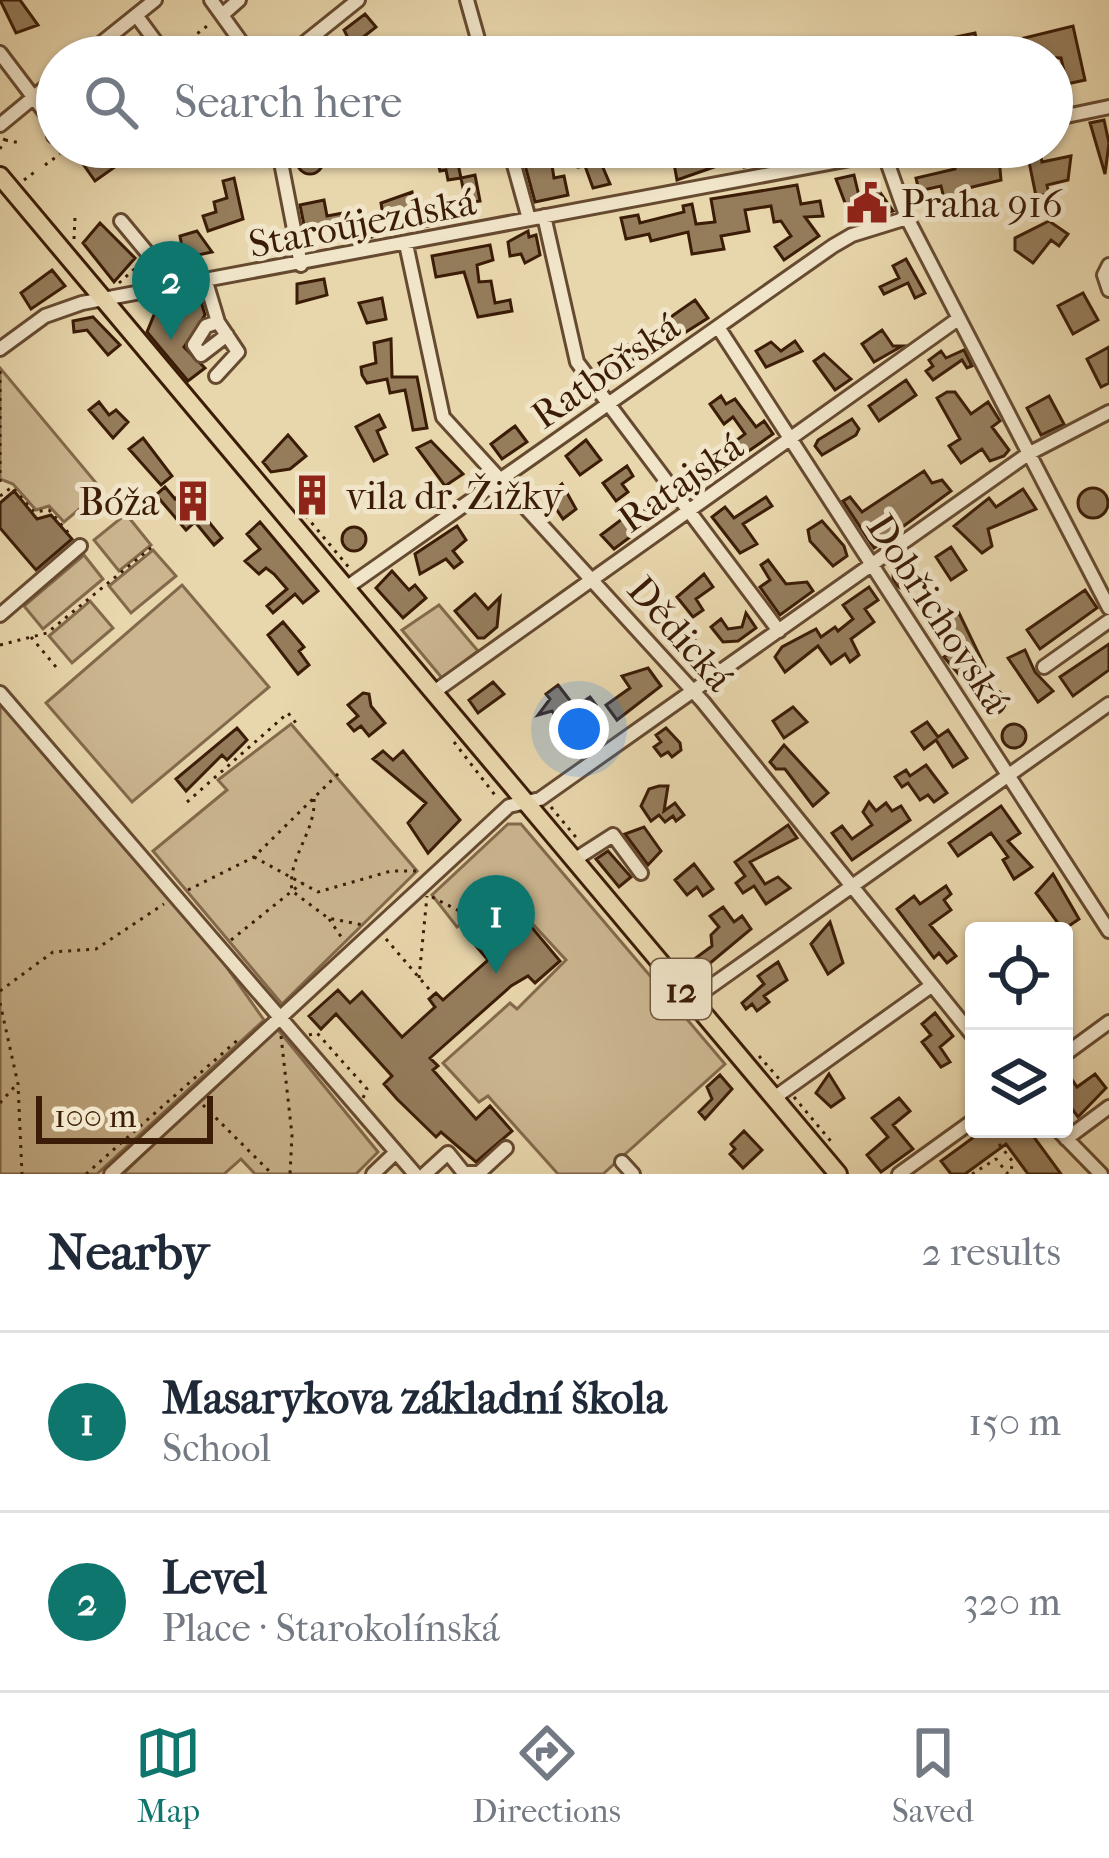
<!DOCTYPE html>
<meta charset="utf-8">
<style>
body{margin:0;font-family:"IM FELL French Canon",serif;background:#f2f2f3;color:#1f2937}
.controls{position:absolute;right:36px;bottom:36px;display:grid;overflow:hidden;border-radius:12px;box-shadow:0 3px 9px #0004}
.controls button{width:108px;height:108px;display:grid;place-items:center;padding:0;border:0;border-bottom:3px solid #e0e1e3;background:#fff;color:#1f2937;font:60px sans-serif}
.scale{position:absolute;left:36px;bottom:30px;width:177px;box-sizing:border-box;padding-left:12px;border:6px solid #3b1c06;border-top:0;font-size:33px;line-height:42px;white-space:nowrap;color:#3b1c06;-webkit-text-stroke:9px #f0e4c9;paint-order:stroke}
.you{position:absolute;left:579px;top:729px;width:42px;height:42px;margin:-30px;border:9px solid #fff;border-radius:50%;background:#1a73e8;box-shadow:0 0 0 18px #1a73e833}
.badge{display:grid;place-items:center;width:78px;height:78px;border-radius:50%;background:#0f766e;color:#fff;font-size:39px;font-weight:700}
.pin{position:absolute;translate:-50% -99px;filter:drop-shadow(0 3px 6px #0008)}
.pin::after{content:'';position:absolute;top:63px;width:42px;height:36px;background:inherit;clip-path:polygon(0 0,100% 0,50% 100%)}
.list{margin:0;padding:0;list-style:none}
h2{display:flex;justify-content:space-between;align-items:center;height:156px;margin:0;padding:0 48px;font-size:51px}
h2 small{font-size:39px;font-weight:400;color:#747a83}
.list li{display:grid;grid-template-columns:78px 1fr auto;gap:36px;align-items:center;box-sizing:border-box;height:180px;padding:0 48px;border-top:3px solid #e0e1e3}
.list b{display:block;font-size:45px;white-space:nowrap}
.list p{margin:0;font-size:39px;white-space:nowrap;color:#747a83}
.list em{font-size:39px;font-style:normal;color:#747a83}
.icon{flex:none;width:66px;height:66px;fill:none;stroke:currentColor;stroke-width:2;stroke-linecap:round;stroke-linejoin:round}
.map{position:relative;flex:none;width:1109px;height:1174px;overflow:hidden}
.search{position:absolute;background:#fff;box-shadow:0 3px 9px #0004;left:36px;right:36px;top:36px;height:132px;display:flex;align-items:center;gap:30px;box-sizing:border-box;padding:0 42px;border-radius:66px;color:#747a83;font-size:45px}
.sheet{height:516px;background:#fff}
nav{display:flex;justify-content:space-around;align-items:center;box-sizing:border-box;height:168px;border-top:3px solid #e0e1e3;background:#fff;font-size:33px;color:#747a83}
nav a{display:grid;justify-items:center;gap:6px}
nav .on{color:#0f766e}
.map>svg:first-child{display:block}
</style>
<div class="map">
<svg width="1109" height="1174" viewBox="0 0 1109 1174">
<rect width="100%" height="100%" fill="#e8d6ac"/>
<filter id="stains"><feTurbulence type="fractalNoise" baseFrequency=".00167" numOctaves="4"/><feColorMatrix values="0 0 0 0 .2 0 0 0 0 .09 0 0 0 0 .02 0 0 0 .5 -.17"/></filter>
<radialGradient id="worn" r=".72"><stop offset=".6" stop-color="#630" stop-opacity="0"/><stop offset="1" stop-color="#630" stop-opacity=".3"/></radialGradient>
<path fill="#cbb690" stroke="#83694b" stroke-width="3" d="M0,368L102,490L64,522L49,506L36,510L13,484L0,479Z
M126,514L151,545L119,571L94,540Z
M153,550L176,576L131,613L109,586Z
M84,555L103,579L43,629L24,606Z
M182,585L269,687L132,802L46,703Z
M90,601L113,628L72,663L49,636Z
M439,605L478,651L442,678L402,630Z
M0,700L213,948L264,1020L97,1174H0Z
M291,724L417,871L282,1004L153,851L227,790L218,780Z
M508,824H521L725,1064L603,1174H558L488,1096L479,1102L443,1063L510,1003L517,1009L566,960L504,893L457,927L432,895Z
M275,1026L378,1152L356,1174H255L241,1159L224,1174H123Z"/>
<path fill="#957d5c" stroke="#3b1c06" stroke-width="3" d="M0,0H20L38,25L16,33Z
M365,14L376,27L352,46L344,30Z
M1073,26L1085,80L1067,84L1061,58L1028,57L1024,38Z
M975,33L978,47L915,57L913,46Z
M1104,120L1109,143L1105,174L1090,123Z
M71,147H143L95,181Z
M573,147H594L610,184L593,188L585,166L578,167Z
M671,147H680L690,162L708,158L705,147H716L718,156L732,154L734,160L677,180Z
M739,147H767L771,162L744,167Z
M1026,147H1039L1042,162L1071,156L1068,180L1047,185L1049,194L1036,196Z
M297 161a13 13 0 1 1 26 0a13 13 0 1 1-26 0Z
M550,153L554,178L564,176L568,195L535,202L523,158Z
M456,154L461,178L475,175L480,201L466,203L461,178L448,180L446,170L440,171L437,159Z
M999,158L1001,180L960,190L956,201L945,203L941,186L919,191L916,178L955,169L957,163Z
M854,175L859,196L879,191L893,211L853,224L836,179Z
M234,178L243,219L208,231L203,216L216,212L214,202L227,198L223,181Z
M797,185L801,204L820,201L823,216L805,217L819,236L784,260L775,247L791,236L781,221L774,222L771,206L745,210L749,231L721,236L724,249L692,254L688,232L651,241L649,234L626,239L621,218L638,215L640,223L684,212L683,206L692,204L696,224L715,222L711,199Z
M412,192L414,202L435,204L439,224L423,227L420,214L384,222L381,203Z
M324,200L327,216L359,210L363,221L379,218L382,235L361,239L360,233L334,235L333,229L306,235L300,205Z
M1049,221L1068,234L1059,246L1051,240L1033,263L1015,250V238Z
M100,223L135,258L114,282L83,243Z
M197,231L212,252L184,258L180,236Z
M528,231L529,237L536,235L540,255L525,263L521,254L510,256L508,242Z
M490,245L493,260L477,265L479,282L491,281L495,303L510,300L512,311L478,317L464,272L436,277L432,256Z
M906,259L925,293L915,298L908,283L884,294L880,287L899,278L893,266Z
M52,270L65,286L31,309L21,293Z
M324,279L327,295L297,303V284Z
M1083,293L1098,320L1073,334L1058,306Z
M200,298L205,315L184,347L205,368L188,381L147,332L158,305Z
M382,298L386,319L367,323L359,303Z
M695,300L708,318L656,351L645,335Z
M93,317L120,345L108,355L87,330L74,332L73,321Z
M882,330L893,346H902L874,362L862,344Z
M391,339L392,377H417L427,428L413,430L405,390L390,393L387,379L367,383L362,375L361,367L376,363L374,343Z
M795,341L802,351L766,367L756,351L771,342L781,351Z
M628,345L637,358L608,377L599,363Z
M1109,347V383L1101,387L1087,359Z
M964,350L972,366L967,368L962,360L933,380L926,371L933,366L929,360L941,351L946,358Z
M824,354L851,379L835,390L814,361Z
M906,380L916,395L879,421L869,406Z
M947,392H955L971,414L988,402L1000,421L992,427L1009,450L1004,456L990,461L982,449L961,463L949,446L960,439L937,398Z
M721,396L726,404L735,399L756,427L764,421L773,434L743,455L734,442L745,434L733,417L724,424L710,404Z
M1049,396L1064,424L1041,435L1027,408Z
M99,402L109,415L116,410L128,422L113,438L89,410Z
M379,415L385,427L377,431L387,454L374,461L356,427Z
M852,419L859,429L856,435L822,455L815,446L818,440Z
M515,426L527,442L502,459L491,444Z
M288,435L306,456L290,469L271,472L263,462Z
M143,438L172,476L161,485L129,449Z
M586,440L601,460L580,475L566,456Z
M431,441L463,474L445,486L417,448Z
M627,466L633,476L622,484L628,492L616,501L603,483Z
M924,471L932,483L942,480L951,491L874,548L843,501L850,497L862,512Z
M562,484L576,509L563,519L548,497Z
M191,485L207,504L200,511L222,538L214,545L195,522L186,530L156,495L165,487L175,499Z
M1078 503a15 15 0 1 1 30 0a15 15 0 1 1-30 0Z
M1023,489L1036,509L988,529L992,546L982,553L954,526L989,498L996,507Z
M14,491L37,519L51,515L72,539L36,570L0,528V503Z
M766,497L772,506L743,524L757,544L740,553L712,517L725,507L734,518Z
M657,501L665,511L614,549L601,535L638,507L642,512Z
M822,521L844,546L847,556L833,566L810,541L808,530Z
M260,522L318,591L303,603L295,594L273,613L267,606L287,589L274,574L266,568L259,574L245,561L260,549L247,534Z
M457,526L466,540L453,551L462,562L454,568L446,559L420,574L415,554Z
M342 539a12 12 0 1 1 24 0a12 12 0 1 1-24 0Z
M951,547L966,570L951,580L936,557Z
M768,560L786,584L807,582L813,591L780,615L760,587L770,580L761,565Z
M893 576a13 13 0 1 1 26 0a13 13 0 1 1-26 0Z
M392,571L409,590L415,585L426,598L403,618L376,588Z
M704,574L713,587L696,599L703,610L693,617L677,597Z
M869,587L878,600L865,609L874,622L851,639L859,655L850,662L845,654L831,664L818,646L785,672L775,657L782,647L816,629L821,637L835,627L838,631L853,619L843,605Z
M1085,590L1097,608L1040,649L1027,630Z
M475,594L488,609L500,597L497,627L484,638H478L455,611Z
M746,613L756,628L738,641L723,642L711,627L721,619L728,629L742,627Z
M959,613L987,671L968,685L944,657L958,647L942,624Z
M283,622L304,647L299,651L309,665L298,674L268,635Z
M688,625L696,642L687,655L670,640Z
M1109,644V670L1073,696L1060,677Z
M1025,650L1035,672L1053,691L1038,702L1008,658Z
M648,668L661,686L617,720L606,705L630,688L622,676Z
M493,682L504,694L478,713L469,700Z
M558,685L575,707L590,697L596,705L585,713L600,736L578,751L552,711L538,715L550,699L546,694Z
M981 702a12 12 0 1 1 24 0a12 12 0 1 1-24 0Z
M363,693L369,694L371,706L385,723L369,736L361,726L354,731L348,724L358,716L348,705Z
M793,707L807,722L784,738L773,721Z
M927,722L938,737L948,730L967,758L953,767L936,740L924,749L912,732Z
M1002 736a12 12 0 1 1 24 0a12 12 0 1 1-24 0Z
M237,728L247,740L227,760L222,755L186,791L176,779Z
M666,728L680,743L681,750L672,757L668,752L661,756L654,747L661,742L656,735Z
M784,745L828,793L813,806L785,769H776L770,762Z
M383,751L393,760L403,751L460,820L428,853L408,823L426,803L373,759Z
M926,765L947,793L934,802L928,795L920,800L908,783L902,787L895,777L906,770L910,776Z
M659,786H668L664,811L675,803L684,815L676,821L673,816L665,822L659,815L651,821L641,806L649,789Z
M869,802L876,811L886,803L892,811L901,806L910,820L852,860L832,833L842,826L852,839L872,825L863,812Z
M1001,806L1020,833L1008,841L1032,867L1014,879L1003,860L1008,857L991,833L958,856L949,843Z
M788,825L797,838L750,862L765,884L778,877L790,888L766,904L754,886L743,893L736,883L745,876L735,862Z
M644,827L661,851L648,865L625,834Z
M608,851L631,877L619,887L596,859Z
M694,864L713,889L703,896L697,887L687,895L675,880Z
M1053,874L1079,919L1063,930L1036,893Z
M946,886L951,894L944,900L951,910L930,925L956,956L947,963L939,953L934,958L897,909L914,896L920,904Z
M503,893L560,961L535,983L528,976L511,986L430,1058L438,1066L433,1070L476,1119L490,1106L512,1131L476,1162L441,1132L436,1137L397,1099L384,1084L392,1076L336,1014L321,1029L309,1016L338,990L350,1003L362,992L402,1037L435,1007L429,999L436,993L443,1000L488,960L476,946L491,933L476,917Z
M723,907L734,922L742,916L751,929L697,974L689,963L712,946L711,935L719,927L710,916Z
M830,922L843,963L828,974L811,944Z
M778,962L787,980L764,996L769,1002L757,1011L752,1004L746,1009L742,1003L764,984L758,976Z
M935,1013L953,1036L940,1047L950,1062L941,1067L922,1042L931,1035L922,1024Z
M829,1074L844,1098L831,1107L816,1093Z
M1095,1074L1106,1088L1078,1117L1064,1098V1087L1073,1081L1077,1087Z
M720,1075L732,1089L705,1119L699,1112L712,1099L707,1087Z
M899,1098L910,1111L893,1125L913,1149L881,1172L867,1155L888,1137L872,1118Z
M985,1129H1028L1061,1174H1028L1006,1144L965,1174H951L941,1161Z
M744,1131L762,1150L743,1168L730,1154L735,1149L731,1144Z"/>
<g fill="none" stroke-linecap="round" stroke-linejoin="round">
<g stroke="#664a30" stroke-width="18">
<path id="minor" d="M211,0L252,57
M467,0L483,57
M136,15L167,57
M222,15L239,0
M0,53L56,127L54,136
M84,57L155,0
M128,57L153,38
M287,57L358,0
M1052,119L1109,107
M0,125L57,78
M278,147L301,265
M509,147L529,219
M884,153L907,218L1109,608
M544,216L577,362L779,631
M121,221L160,268L165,290
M406,244L443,417L703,702L974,1037
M1109,265L1104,275L1109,290
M206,282L218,322L238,352L216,376
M218,322L206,326L194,345L201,355L227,335
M718,327L1109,931
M0,349L45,316L82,303L914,147
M346,588L833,246L852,235L907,218
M0,615L80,546
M1044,667L1109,621
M434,692L958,319
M0,693L415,1174
M574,860L613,835L641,873
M690,1001L1109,704
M1064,1055L1109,1022
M774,1098L931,986
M1057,1129L1101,1174
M1066,1139L1109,1107
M622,1162L633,1174
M111,1174L509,806L540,799L1028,454L1109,412
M373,1174L396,1152
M425,1174L448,1153L464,1173H479L506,1148
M899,1174L974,1120"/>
</g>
<g stroke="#3b1c06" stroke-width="22">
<path id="major" d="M0,176L838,1174"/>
</g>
<path stroke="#3b1c06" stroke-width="3" stroke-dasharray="3 6" stroke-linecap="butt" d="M176,50L211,23
M5,140L21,143
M0,149L7,134
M45,165L60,154
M24,180L36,171
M74,239L75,217
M119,283L139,265
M0,482V366
M0,496L12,487L34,512L49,510L71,536
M300,509L351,570
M31,637L56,667
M0,645L47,633L152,547
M454,742L498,799
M314,799C316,832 287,858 292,891L328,918L363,925
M187,802L288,713L296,723
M551,807L579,841
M254,857L318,892L391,871H419
M188,890L254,857L339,773
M432,897L473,918L488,936
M329,919L344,941
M386,939L434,995
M231,940L302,883
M419,978L427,896
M0,991L53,952L96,949L164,904
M0,1003L18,1084L22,1174
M309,1035L317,1033L367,1089L363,1098
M281,1036L292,1135L290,1174
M759,1056L780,1080
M794,1097L834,1145
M0,1103L16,1085
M203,1105L272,1174
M988,1129L994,1136
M999,1144L1013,1162L1010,1174
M86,1174L241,1037
M972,1174L996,1159L1008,1174"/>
<use href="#minor" stroke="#f0e4c9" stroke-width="12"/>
<use href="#major" stroke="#e8d6ac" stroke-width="16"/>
</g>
<defs>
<g id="civic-bare" transform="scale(3.24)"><path d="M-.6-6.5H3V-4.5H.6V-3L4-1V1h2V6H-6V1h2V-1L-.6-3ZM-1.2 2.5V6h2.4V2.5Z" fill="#8f2418" stroke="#f0e4c9" stroke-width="2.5" paint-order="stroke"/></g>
<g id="building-bare" transform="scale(3.24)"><path d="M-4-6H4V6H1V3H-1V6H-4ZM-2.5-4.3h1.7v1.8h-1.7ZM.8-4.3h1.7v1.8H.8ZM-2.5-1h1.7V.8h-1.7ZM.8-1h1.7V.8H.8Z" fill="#8f2418" stroke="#f0e4c9" stroke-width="2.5" paint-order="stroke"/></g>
</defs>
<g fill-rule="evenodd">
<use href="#civic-bare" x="867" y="203"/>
<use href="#building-bare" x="312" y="495"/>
<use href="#building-bare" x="193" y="501"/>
</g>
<g text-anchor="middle" stroke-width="10" stroke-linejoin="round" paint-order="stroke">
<rect fill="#f0e4c9" stroke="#715840" stroke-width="3" x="651" y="959" width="60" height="60" rx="9"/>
<g font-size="36" font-weight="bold" fill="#3b1c06">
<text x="681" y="1002">12</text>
</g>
<g font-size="39" fill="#3b1c06" stroke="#f0e4c9" text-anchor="start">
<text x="901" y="217">Praha 916</text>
<text x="346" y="509">vila dr. Žižky</text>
<text x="159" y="515" text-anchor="end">Bóža</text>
</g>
<g font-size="39" fill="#3b1c06" stroke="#f0e4c9">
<text transform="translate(362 222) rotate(-11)" y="14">Staroújezdská</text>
<text transform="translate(605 370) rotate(-35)" y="14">Ratbořská</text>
<text transform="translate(680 482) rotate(-35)" y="14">Ratajská</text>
<text transform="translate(939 613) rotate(57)" y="14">Dobřichovská</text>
<text transform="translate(681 633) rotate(49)" y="14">Dědická</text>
</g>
</g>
<rect width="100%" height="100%" filter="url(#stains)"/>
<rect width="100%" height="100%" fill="url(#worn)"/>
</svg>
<div class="controls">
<button><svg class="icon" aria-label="locate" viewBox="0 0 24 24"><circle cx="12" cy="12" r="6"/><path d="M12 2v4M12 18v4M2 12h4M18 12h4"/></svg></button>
<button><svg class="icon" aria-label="layers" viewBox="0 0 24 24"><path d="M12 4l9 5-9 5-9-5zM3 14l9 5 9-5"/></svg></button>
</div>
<div class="scale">100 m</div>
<div class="you"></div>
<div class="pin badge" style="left:496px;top:974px">1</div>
<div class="pin badge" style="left:171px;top:340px">2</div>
<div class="search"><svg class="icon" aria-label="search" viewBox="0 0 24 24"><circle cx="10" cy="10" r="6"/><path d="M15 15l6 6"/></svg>Search here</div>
</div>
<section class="sheet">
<h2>Nearby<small>2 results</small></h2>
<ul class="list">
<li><span class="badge">1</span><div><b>Masarykova základní škola</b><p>School</p></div><em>150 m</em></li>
<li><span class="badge">2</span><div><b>Level</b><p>Place · Starokolínská</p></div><em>320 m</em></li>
</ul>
</section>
<nav>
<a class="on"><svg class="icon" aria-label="map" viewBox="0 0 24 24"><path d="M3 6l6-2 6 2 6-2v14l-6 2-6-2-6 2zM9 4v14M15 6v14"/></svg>Map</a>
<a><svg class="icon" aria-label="directions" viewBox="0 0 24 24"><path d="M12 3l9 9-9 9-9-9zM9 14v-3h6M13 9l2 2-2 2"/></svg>Directions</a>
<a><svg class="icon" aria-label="saved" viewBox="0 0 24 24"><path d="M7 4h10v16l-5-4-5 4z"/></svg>Saved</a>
</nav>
